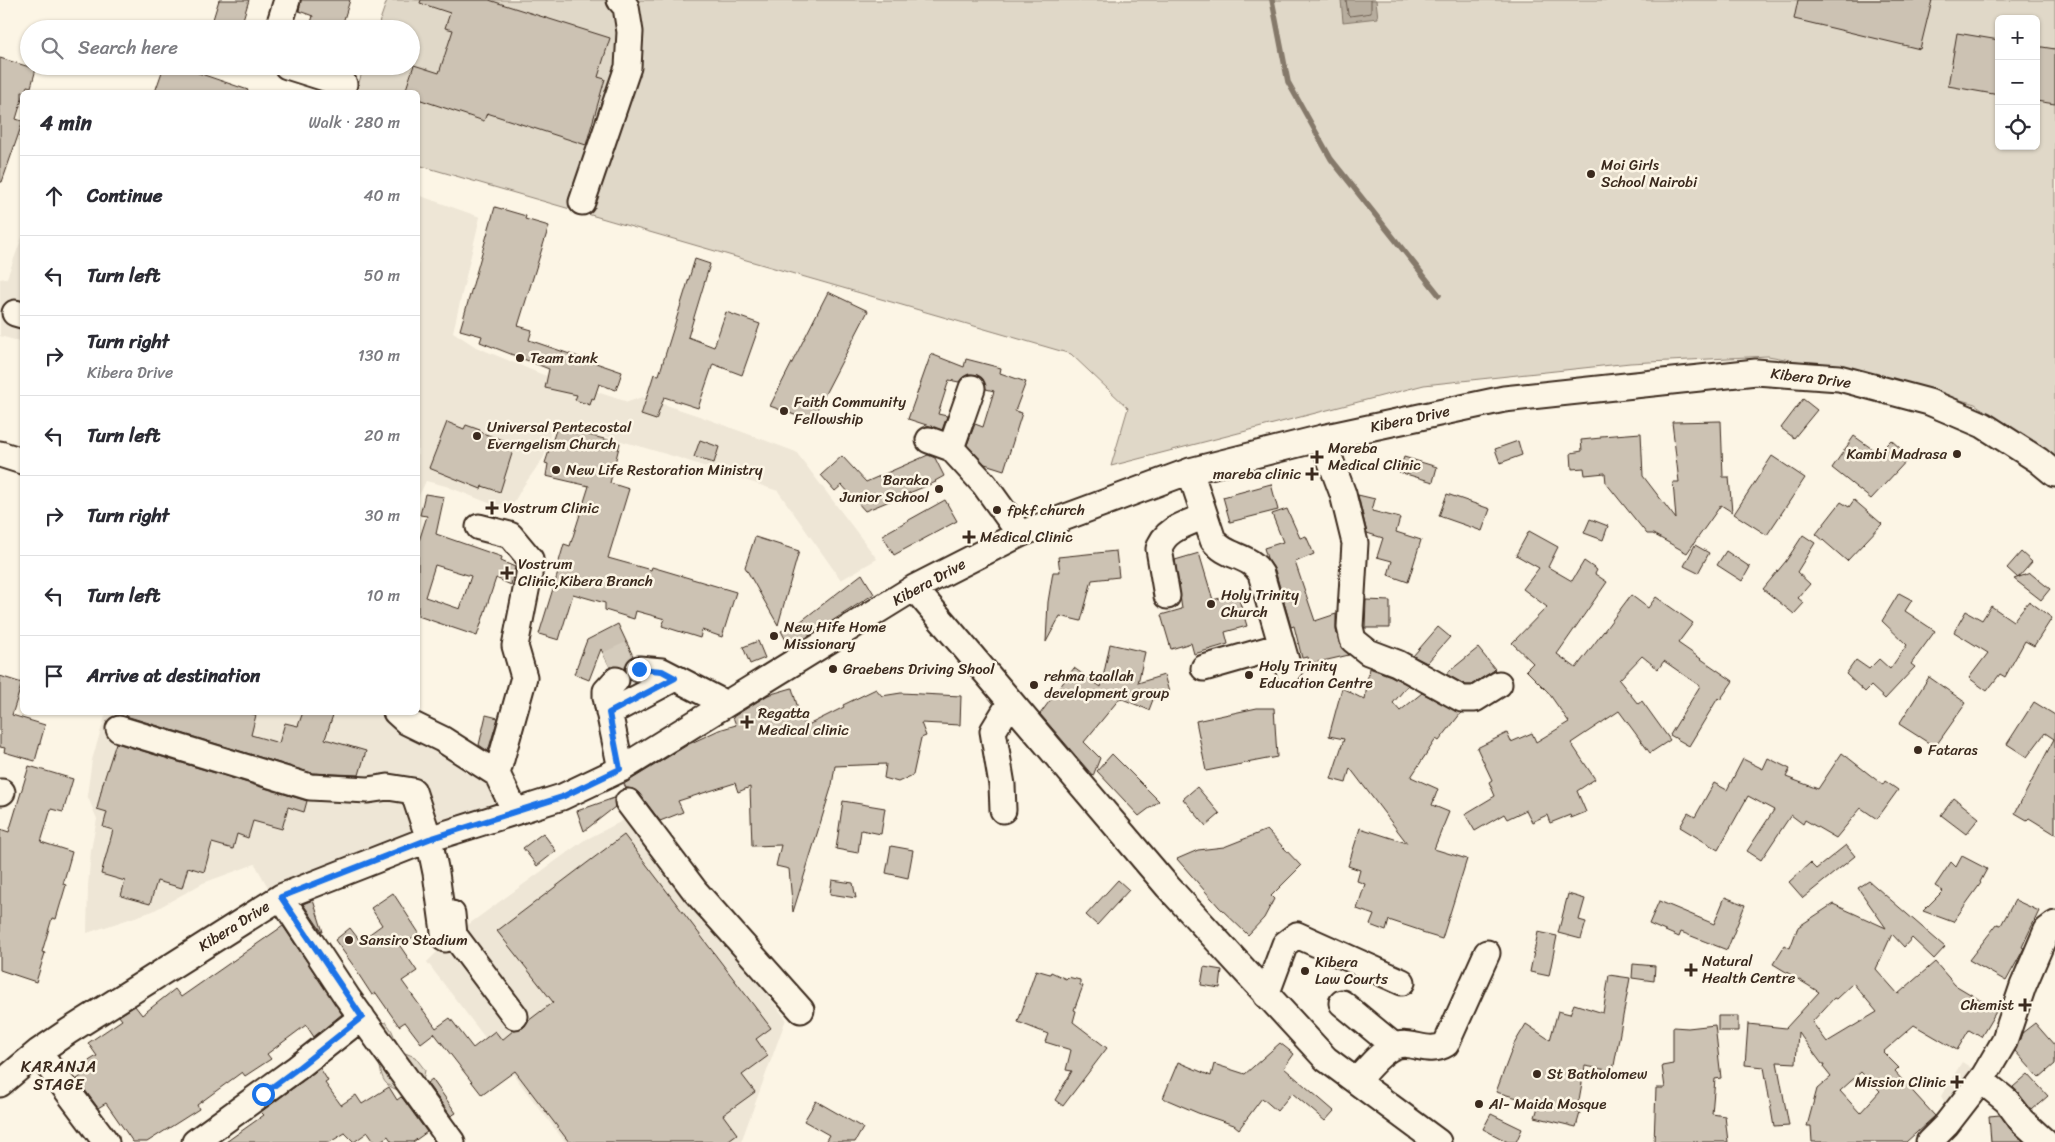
<!DOCTYPE html>
<meta charset="utf-8">
<style>
body{margin:0;font-family:Sriracha,sans-serif;background:#f7f7f7;color:#2b2b33}
.controls{position:absolute;right:15px;top:15px;display:grid;overflow:hidden;border-radius:8px;box-shadow:0 1px 4px #0004}
.controls button{width:45px;height:45px;display:grid;place-items:center;padding:0;border:0;border-bottom:1px solid #e1e1e2;background:#fff;color:#2b2b33;font:25px sans-serif}
.stop{position:absolute;width:15px;height:15px;margin:-11px;border:4px solid #1a73e8;border-radius:50%;background:#fff}
.stop.end{background:#1a73e8;border-color:#fff;box-shadow:0 1px 5px #0008}
.list{margin:0;padding:0;list-style:none}
h2{display:flex;justify-content:space-between;align-items:center;height:65px;margin:0;padding:0 20px;font-size:21px}
h2 small{font-size:16px;font-weight:400;color:#7c7c81}
.list li{display:grid;grid-template-columns:32px 1fr auto;gap:15px;align-items:center;box-sizing:border-box;height:80px;padding:0 20px;border-top:1px solid #e1e1e2}
.list b{display:block;font-size:19px;white-space:nowrap}
.list p{margin:0;font-size:16px;white-space:nowrap;color:#7c7c81}
.list em{font-size:16px;font-style:normal;color:#7c7c81}
.icon{flex:none;width:28px;height:28px;fill:none;stroke:currentColor;stroke-width:2;stroke-linecap:round;stroke-linejoin:round}
.map{position:relative;flex:none;width:2055px;height:1142px;overflow:hidden}
.search{position:absolute;background:#fff;box-shadow:0 1px 4px #0004;left:20px;top:20px;width:400px;height:55px;display:flex;align-items:center;gap:12px;box-sizing:border-box;padding:0 18px;border-radius:28px;color:#7c7c81;font-size:19px}
.panel{position:absolute;background:#fff;box-shadow:0 1px 4px #0004;left:20px;top:90px;width:400px;height:625px;border-radius:8px}
.map>svg:first-child{display:block}
</style>
<div class="map">
<svg width="2055" height="1142" viewBox="0 0 2055 1142">
<rect width="100%" height="100%" fill="#fcf5e5"/>
<filter id="ink" filterUnits="userSpaceOnUse"><feTurbulence type="fractalNoise" baseFrequency=".02" numOctaves="2"/><feDisplacementMap in="SourceGraphic" scale="10" xChannelSelector="R" yChannelSelector="G"/><feConvolveMatrix kernelMatrix="1 2 1 2 8 2 1 2 1" color-interpolation-filters="sRGB"/></filter>
<g filter="url(#ink)">
<path fill="#eee6d6" d="M418,195L480,217L453,332L476,347L541,374L628,402L642,397L702,417L796,452L877,559L841,580L778,491L676,457L577,428L553,424L544,457L522,488L509,511L446,486L426,481L418,498Z
M22,237V342L0,336V279L7,278Z
M378,712L402,730L484,774L497,801L437,825L295,878L270,891L255,864L203,883L153,911L87,933L88,886L91,850L97,819L87,795L92,760L106,713Z
M630,817L786,1019L741,1142H565L427,962L454,935L583,841Z
M1962,1062L1973,1069L1948,1109L1941,1096Z"/>
<path fill="#e0d8c8" stroke="#8e8173" fill-rule="evenodd" d="M387,0H2055V461L1975,404L1870,374L1768,356L1630,363L1424,385L1111,466L1128,408L1071,354L418,165V92H356L364,66H411V29H377ZM1999,19H2036V146H1999Z
M386,1022L392,1031L400,1051L415,1057L425,1070L423,1081L407,1094C401,1091 390,1088 386,1083C377,1074 379,1039 377,1025Z"/>
<path fill="#b7ad9e" stroke="#85796b" d="M1341,0H1376L1378,18L1343,22Z"/>
<g fill="none" stroke-linecap="round" stroke-linejoin="round">
<path stroke="#6d5e51" stroke-width="1" d="M1346,0L1348,14L1350,16L1371,13V0"/>
<path stroke="#85796b" stroke-width="5.5" d="M1272,0L1288,82L1331,159L1439,295"/>
</g>
<path fill="#ccc2b3" stroke="#3b2a1e" fill-rule="evenodd" d="M219,0H249L240,29H210Z
M301,0H350L341,29H309L313,16L299,11Z
M421,0H489L610,38L598,77L605,79L586,145L487,113L484,121L418,99V92H405L414,65L439,73L453,30L445,28L450,13L420,3Z
M1798,0H1932L1920,49L1794,19Z
M1957,33L1999,40V95L1948,86Z
M2036,46L2055,49V104L2036,101Z
M0,58L36,69L31,87L27,86L25,92H22V99L16,119L22,121V124L2,182H0Z
M164,66H178L248,90L247,92H155Z
M495,207L526,216L525,219L549,226L518,326L532,330L529,340L622,372L616,390L599,384L594,399L592,398L590,405L575,400L577,395L545,388L549,369L480,342L482,336L460,330Z
M695,259L710,264L688,337L714,347L726,312L760,324L742,375L713,364L698,408L664,397L656,420L641,415L654,374L659,375Z
M828,292L868,311L811,421L770,406Z
M931,354L964,367L966,359L1001,368L1000,373L1026,382L1015,411L1022,413L1004,470L985,464L967,445L975,424L983,427L994,391L986,389L983,379L977,375L969,374L963,377L959,382L949,380L938,414L947,416L942,430L908,419Z
M1803,399L1817,410L1794,438L1781,428Z
M1721,421L1723,477H1729L1732,512L1721,505L1687,553L1653,534H1647L1606,483L1605,473L1585,475L1584,468L1572,469L1571,453L1582,451L1581,440L1601,438V436L1641,433L1643,476L1676,519L1673,482H1679L1672,422Z
M447,422L464,429L466,425L480,430L479,432L515,444L500,492L482,486L481,489L429,468Z
M557,427L620,443L610,483L629,489L608,558L651,570L652,567L736,592L722,637L702,630L700,638L662,626L665,619L636,611L634,619L605,610V603L573,594L559,640L539,634L560,566L558,565L564,544L570,546L589,486L546,476L548,464L545,463Z
M1854,436L1878,453L1891,440L1910,457L1871,499L1832,468Z
M700,440L719,447L714,463L694,457Z
M1518,441L1522,455L1500,463L1495,449Z
M928,455L935,458L944,476L935,481L936,482L865,511L842,485L835,491L821,475L842,456L866,482Z
M1772,456L1805,478L1767,535L1734,514Z
M1404,457L1437,467L1433,482L1399,472Z
M1271,484L1278,510L1230,522L1223,497Z
M425,494L444,497L436,534L502,557L501,561L515,567L511,585L496,578L477,636L418,616V544L427,516L420,515ZM435,565L471,576L460,609L425,597Z
M1447,494L1490,509L1482,531L1439,516Z
M1358,495L1375,499L1372,511L1400,518L1396,532L1421,540L1408,582L1388,575L1392,561L1377,557L1383,538L1367,533Z
M945,500L957,521L894,555L882,535Z
M1854,500L1882,524L1847,561L1816,534L1841,502L1849,507Z
M1287,509L1300,538L1306,536L1314,554L1295,562L1315,621L1336,614V630L1339,643L1349,655L1310,664L1308,657L1302,658L1294,626L1291,627L1275,570L1267,558L1264,548L1283,542L1272,514Z
M1590,519L1608,526L1603,540L1584,533Z
M1529,531L1558,547L1548,567L1572,581L1584,561L1597,570L1595,574L1607,582L1557,654L1576,668L1631,595L1648,608L1656,597L1693,623L1678,643L1733,681L1720,700L1718,698L1689,746L1670,735L1700,686L1664,661L1658,669L1642,656L1619,680L1638,704L1642,701L1670,740L1650,753L1619,711L1571,743L1595,779L1577,791L1586,812L1571,818L1570,815L1550,823L1547,815L1532,822L1526,810L1507,819L1504,814L1475,831L1465,814L1495,796L1489,782L1492,780L1477,748L1507,733L1511,742L1532,733L1536,742L1569,722L1548,692L1526,670L1533,663L1512,643L1547,607L1523,589L1539,568L1516,555Z
M1803,535L1815,543L1797,572L1810,584L1798,598L1804,603L1794,614L1763,589L1786,561Z
M755,537L799,551L778,625L745,567Z
M1695,545L1709,553L1698,573L1684,566Z
M1116,551L1119,577L1092,580L1081,621L1060,616L1046,642L1048,602L1053,572H1060L1058,557Z
M1726,551L1750,567L1742,581L1717,565Z
M2021,552L2032,562L2018,578L2007,568Z
M1199,553L1213,600L1237,593L1247,626L1225,632L1228,644L1194,654L1191,643L1171,649L1161,615L1182,609L1175,560Z
M2030,573L2050,589L2041,600L2014,579Z
M862,574L874,594L790,648L781,631L796,625Z
M1899,593L1912,600L1905,611L1935,631L1911,664L1915,667L1885,699L1871,686L1865,692L1846,674L1856,660L1869,669L1879,659L1890,669L1907,645L1882,621Z
M1366,600L1390,601V628H1365Z
M2029,601L2052,618L2034,646L2025,641L2005,677L2000,674L1987,691L1969,678L1988,653L1954,632L1966,611L1982,620L1991,606L2013,621Z
M618,624L633,656L627,661L625,669L619,666L610,667L601,649L589,680L574,674L587,640Z
M1438,627L1450,637L1427,663L1413,656Z
M758,641L765,658L750,664L743,647Z
M1110,644L1145,652L1138,683L1164,675L1169,692L1154,697L1149,710L1120,698L1084,742L1100,758L1093,776L1040,714L1074,668L1101,687Z
M1478,648L1495,669L1493,671L1471,685H1466L1446,674Z
M1369,668L1391,676L1408,685L1393,703L1400,711L1422,693L1461,713L1439,741L1436,739L1411,777L1438,789L1432,805L1449,812L1434,849L1467,859L1442,939L1422,933V931L1389,920L1386,931L1370,925L1374,915L1357,909L1365,884L1357,881L1360,870L1348,866L1360,828L1407,843L1350,768L1346,783L1331,779L1344,739L1329,736L1342,688L1365,700Z
M0,676L22,683L12,715L45,725L35,761L4,752L5,748L0,747Z
M1929,677L1966,703L1935,747L1899,724Z
M792,688L802,722H804L806,726L844,707L843,705L876,689L882,696L901,693L961,696L960,725L921,723L926,736L921,738L913,775L898,782L884,778L886,764L835,766L832,785L793,912L789,869L776,866L781,845L752,846L750,787L738,792L735,783L678,801L683,812L660,821L639,793L633,789L626,788L624,784L689,744L719,730L736,725L733,717L768,695Z
M2034,702L2055,715V834L2029,818L2027,820L2015,813L2054,739L2045,733L2027,757L2007,744Z
M1257,708H1274L1277,757L1206,771L1196,721Z
M127,712H246L256,715L251,735L279,743L285,723L298,726L303,712H334L325,739L366,751L359,775L312,773L126,716Z
M486,715L498,718L488,751L479,745Z
M116,743L307,801L304,812L288,807L282,829L253,821L248,838L237,834L233,849L212,843L204,872L188,867L182,888L157,881L150,904L121,896L125,881L101,874L113,830L103,827L107,812L97,809L103,783Z
M1842,753L1883,785L1885,781L1898,790L1877,819L1861,808L1836,838L1805,820L1803,824L1791,815L1761,860L1747,851L1774,810L1748,796L1718,850L1680,827L1688,813L1695,817L1714,783L1727,790L1743,759L1763,769L1768,758L1790,769L1786,777L1818,789Z
M1112,754L1159,801L1139,816L1097,771Z
M29,766L73,779L63,812L51,809L41,842L72,852L63,884L66,885L56,919L52,918L42,952L45,953L36,982L0,970V829L9,832Z
M1197,787L1220,814L1206,826L1183,799Z
M614,798L615,807L584,831L577,811Z
M1954,798L1979,818L1966,834L1941,815Z
M843,801L885,808L881,834L861,830L858,853L836,849Z
M1267,830L1301,866L1271,896L1274,899L1264,918L1248,935L1219,907L1177,859L1198,850L1224,847Z
M543,833L556,851L537,866L523,848Z
M624,835L771,1028L756,1039L768,1056L742,1075L755,1092L723,1115L737,1134L726,1142H569L515,1071L482,1095L434,1033L421,1043L405,1022L399,1026L376,993L372,995L357,972H358L335,940L350,928L360,941L382,925L371,908L393,893L419,933L400,946L417,971L402,981L436,1028L450,1018L473,1048L495,1031L502,1040L514,1030L523,1028L528,1021L553,1002L497,931Z
M1846,845L1855,856L1803,898L1789,882L1810,863L1816,869Z
M891,846L913,850L908,878L886,873Z
M1962,856L1987,869L1980,882L1981,883L1953,922L1923,911L1943,891L1935,886L1951,862L1956,867Z
M832,880L853,883L856,898L830,894Z
M1118,880L1129,890L1097,925L1086,915Z
M1869,881L1945,947L1934,959L1912,938L1904,947L1892,934L1876,969L1898,994L1935,962L1955,985L1997,1010L1981,1037L1969,1030L1957,1050L1914,1025L1883,1052L1899,1068L1895,1072L1935,1116L1906,1142H1812L1811,1126H1807L1817,1089L1831,1077L1823,1067L1824,1064H1822L1798,1032L1796,1063L1777,1062L1789,1126L1774,1127L1764,1067L1745,1065L1748,1024L1786,1028L1819,992L1773,964L1785,945L1790,948L1798,927L1833,904L1886,928L1858,888ZM1853,983L1877,1012L1827,1042L1812,1022L1834,998L1836,999ZM1861,1072L1880,1091L1860,1113L1840,1091Z
M1568,894L1585,899L1579,920L1586,922L1581,939L1558,933Z
M1725,897L1745,905L1727,950L1681,932L1679,937L1649,924L1659,901L1714,924Z
M313,900L323,932H322L303,904Z
M2015,900L2039,911L2022,947L2024,948L2021,954L2006,981L1969,960L1997,924L2001,925Z
M283,926L342,1014L314,1037L306,1025L267,1054L271,1059L245,1076L242,1072L197,1105L199,1109L147,1142H133L106,1103L98,1108L77,1079L87,1072L82,1065L97,1056L88,1043L122,1020L119,1016L135,1006L142,1015L175,989L181,997Z
M1538,932L1557,936L1549,976L1530,972Z
M1633,964L1655,966L1654,981L1632,978Z
M1204,967L1222,970L1220,988L1201,985Z
M1036,970L1050,974L1051,972L1066,979L1068,977L1080,980V985L1083,986L1074,1010L1076,1011L1073,1022L1107,1048L1063,1106L1055,1100L1072,1071L1066,1070L1071,1050L1045,1042L1048,1034L1018,1022Z
M1609,975L1630,978L1613,1071L1585,1066L1579,1100L1574,1111L1580,1113L1576,1127L1535,1117L1539,1104L1496,1092L1514,1044L1526,1024L1550,1040L1558,1011L1570,1014L1574,1004L1603,1013Z
M1718,1016H1738V1031H1718Z
M2035,1023L2055,1046V1064L2039,1078L2015,1051L2022,1033Z
M1715,1025L1721,1078L1715,1079L1712,1114L1725,1116L1728,1142H1654L1656,1088H1665L1662,1066L1673,1064V1027L1688,1028Z
M1280,1043L1294,1054L1284,1068L1334,1111L1325,1121L1292,1093L1277,1111L1262,1098L1239,1129L1234,1125L1198,1113L1163,1098L1178,1062L1211,1076L1214,1064L1245,1074Z
M320,1068L328,1081L325,1083L341,1105L356,1095L362,1104L389,1087L397,1100L401,1097L403,1099L427,1132L413,1142H392L388,1136L379,1142H375L368,1132L354,1142L345,1133L330,1142H226L264,1115L261,1112Z
M2028,1074L2048,1096L2032,1110L2013,1087Z
M432,1079L456,1113L451,1116L427,1083Z
M816,1101L863,1128L855,1142H825L829,1135L804,1121Z
M1491,1114L1522,1129L1516,1142H1508L1483,1129Z
M2000,1115L2010,1129L2024,1142H1991L1989,1116Z"/>
<g fill="none" stroke-linecap="round" stroke-linejoin="round">
<path stroke="#d5ccbd" stroke-width="25" stroke-dasharray="25 12" stroke-linecap="butt" d="M608,664L632,653"/>
<g stroke="#3b2a1e" stroke-width="29">
<path id="minor" d="M278,29L287,0
M287,66L344,84
M582,202L628,67L630,32L626,7L620,0
M15,313L22,315
M972,388L951,448L984,484L1020,534
M1322,438L1343,494L1355,543L1350,627L1353,640L1368,652L1397,663L1462,699H1475L1499,684
M929,440L951,448
M0,454L22,461
M1190,471L1213,540C1226,558 1250,554 1261,574L1289,671
M479,527L510,535L530,559L529,575L515,646L524,677L497,774
M914,588L1168,887L1326,1059L1438,1142
M1167,596L1159,549C1164,529 1187,524 1205,516
M1204,668L1281,646
M639,669L662,671L726,704
M616,680L606,691V697L621,769
M396,712L407,722L442,739L497,774L515,811
M609,713L675,678
M119,729L310,787L368,790L388,787L413,791L429,839L436,873L445,939
M0,792H2
M628,802L695,891L801,1010
M1003,810L1002,785L993,731L1010,703
M281,897L347,997L452,1142
M452,914L454,935L515,1016
M1266,995L1285,944L1297,935L1402,982
M1342,1003L1394,1046
M38,1052L106,1142
M1981,1080L2007,1101L2021,1120L2045,1142
M1356,1081C1367,1070 1379,1053 1393,1047C1411,1038 1427,1056 1446,1044L1487,953
M0,1084L38,1052L69,1031L281,897L429,839L562,797L621,769L914,588L1020,534L1190,471L1322,438L1504,399L1756,372L1839,378L1929,402L1983,425L2038,460L2055,474
M195,1142L297,1068L362,1017
M1929,1142L1946,1125L1984,1076L2004,1042L2023,986L2047,930L2055,924"/>
</g>
<use href="#minor" stroke="#fcf5e5" stroke-width="25"/>
</g>
</g>
<g fill="none" stroke-linecap="round" stroke-linejoin="round" filter="url(#ink)">
<path stroke="#1a73e8" stroke-width="6" d="M263,1094L298,1068L362,1017L281,897L429,839L562,797L620,769L609,713L675,678L662,671L639,669"/>
</g>
<g fill="#3b2a1e" stroke="#fcf5e5" stroke-width="2">
<circle cx="1591" cy="174" r="5"/>
<circle cx="520" cy="358" r="5"/>
<circle cx="784" cy="411" r="5"/>
<circle cx="477" cy="436" r="5"/>
<circle cx="1957" cy="454" r="5"/>
<path d="M1314.5 449.5h5v5h5v5h-5v5h-5v-5h-5v-5h5z"/>
<circle cx="556" cy="470" r="5"/>
<path d="M1309.5 466.5h5v5h5v5h-5v5h-5v-5h-5v-5h5z"/>
<circle cx="939" cy="489" r="5"/>
<path d="M489.5 500.5h5v5h5v5h-5v5h-5v-5h-5v-5h5z"/>
<circle cx="997" cy="510" r="5"/>
<path d="M966.5 529.5h5v5h5v5h-5v5h-5v-5h-5v-5h5z"/>
<path d="M504.5 565.5h5v5h5v5h-5v5h-5v-5h-5v-5h5z"/>
<circle cx="1211" cy="604" r="5"/>
<circle cx="774" cy="636" r="5"/>
<circle cx="833" cy="669" r="5"/>
<circle cx="1249" cy="675" r="5"/>
<circle cx="1034" cy="685" r="5"/>
<path d="M744.5 714.5h5v5h5v5h-5v5h-5v-5h-5v-5h5z"/>
<circle cx="1918" cy="750" r="5"/>
<circle cx="349" cy="940" r="5"/>
<path d="M1688.5 962.5h5v5h5v5h-5v5h-5v-5h-5v-5h5z"/>
<circle cx="1305" cy="971" r="5"/>
<path d="M2022.5 997.5h5v5h5v5h-5v5h-5v-5h-5v-5h5z"/>
<circle cx="1537" cy="1074" r="5"/>
<path d="M1954.5 1074.5h5v5h5v5h-5v5h-5v-5h-5v-5h5z"/>
<circle cx="1479" cy="1104" r="5"/>
</g>
<g text-anchor="middle" stroke-width="5" stroke-linejoin="round" paint-order="stroke">
<g font-size="15" fill="#3b2a1e" stroke="#fcf5e5" text-anchor="start">
<text x="1601" y="170">Moi Girls<tspan x="1601" dy="17">School Nairobi</tspan></text>
<text x="530" y="363">Team tank</text>
<text x="794" y="407">Faith Community<tspan x="794" dy="17">Fellowship</tspan></text>
<text x="487" y="432">Universal Pentecostal<tspan x="487" dy="17">Everngelism Church</tspan></text>
<text x="1328" y="453">Mareba<tspan x="1328" dy="17">Medical Clinic</tspan></text>
<text x="1947" y="459" text-anchor="end">Kambi Madrasa</text>
<text x="566" y="475">New Life Restoration Ministry</text>
<text x="1301" y="479" text-anchor="end">mareba clinic</text>
<text x="929" y="485" text-anchor="end">Baraka<tspan x="929" dy="17">Junior School</tspan></text>
<text x="503" y="513">Vostrum Clinic</text>
<text x="1007" y="515">fpkf church</text>
<text x="980" y="542">Medical Clinic</text>
<text x="518" y="569">Vostrum<tspan x="518" dy="17">Clinic,Kibera Branch</tspan></text>
<text x="1221" y="600">Holy Trinity<tspan x="1221" dy="17">Church</tspan></text>
<text x="784" y="632">New Hife Home<tspan x="784" dy="17">Missionary</tspan></text>
<text x="1259" y="671">Holy Trinity<tspan x="1259" dy="17">Education Centre</tspan></text>
<text x="843" y="674">Graebens Driving Shool</text>
<text x="1044" y="681">rehma taallah<tspan x="1044" dy="17">development group</tspan></text>
<text x="758" y="718">Regatta<tspan x="758" dy="17">Medical clinic</tspan></text>
<text x="1928" y="755">Fataras</text>
<text x="359" y="945">Sansiro Stadium</text>
<text x="1702" y="966">Natural<tspan x="1702" dy="17">Health Centre</tspan></text>
<text x="1315" y="967">Kibera<tspan x="1315" dy="17">Law Courts</tspan></text>
<text x="2014" y="1010" text-anchor="end">Chemist</text>
<text x="1547" y="1079">St Batholomew</text>
<text x="1946" y="1087" text-anchor="end">Mission Clinic</text>
<text x="1489" y="1109">Al- Maida Mosque</text>
</g>
<g font-size="15" fill="#3b2a1e" stroke="#fcf5e5">
<text transform="translate(1811 378) rotate(7)" y="5">Kibera Drive</text>
<text transform="translate(1410 419) rotate(-12)" y="5">Kibera Drive</text>
<text transform="translate(929 582) rotate(-29)" y="5">Kibera Drive</text>
<text transform="translate(234 926) rotate(-32)" y="5">Kibera Drive</text>
</g>
<g font-size="16" letter-spacing="1" fill="#3b2a1e" stroke="#fcf5e5">
<text x="59" y="1072">KARANJA<tspan x="59" dy="18">STAGE</tspan></text>
</g>
</g>
</svg>
<div class="controls">
<button>+</button>
<button>−</button>
<button><svg class="icon" aria-label="locate" viewBox="0 0 24 24"><circle cx="12" cy="12" r="6"/><path d="M12 2v4M12 18v4M2 12h4M18 12h4"/></svg></button>
</div>
<div class="stop" style="left:263px;top:1094px"></div>
<div class="stop end" style="left:639px;top:669px"></div>
<div class="search"><svg class="icon" aria-label="search" viewBox="0 0 24 24"><circle cx="10" cy="10" r="6"/><path d="M15 15l6 6"/></svg>Search here</div>
<section class="panel">
<h2>4 min<small>Walk · 280 m</small></h2>
<ul class="list">
<li><svg class="icon" aria-label="ahead" viewBox="0 0 24 24"><path d="M12 20V5M6 11l6-6 6 6"/></svg><div><b>Continue</b></div><em>40 m</em></li>
<li><svg class="icon" aria-label="left" viewBox="0 0 24 24"><path d="M17 20v-9H6M10 6l-5 5 5 5"/></svg><div><b>Turn left</b></div><em>50 m</em></li>
<li><svg class="icon" aria-label="right" viewBox="0 0 24 24"><path d="M7 20v-9h11M14 6l5 5-5 5"/></svg><div><b>Turn right</b><p>Kibera Drive</p></div><em>130 m</em></li>
<li><svg class="icon" aria-label="left" viewBox="0 0 24 24"><path d="M17 20v-9H6M10 6l-5 5 5 5"/></svg><div><b>Turn left</b></div><em>20 m</em></li>
<li><svg class="icon" aria-label="right" viewBox="0 0 24 24"><path d="M7 20v-9h11M14 6l5 5-5 5"/></svg><div><b>Turn right</b></div><em>30 m</em></li>
<li><svg class="icon" aria-label="left" viewBox="0 0 24 24"><path d="M17 20v-9H6M10 6l-5 5 5 5"/></svg><div><b>Turn left</b></div><em>10 m</em></li>
<li><svg class="icon" aria-label="arrive" viewBox="0 0 24 24"><path d="M6 21V4h12l-3 4 3 4H6"/></svg><div><b>Arrive at destination</b></div></li>
</ul>
</section>
</div>
